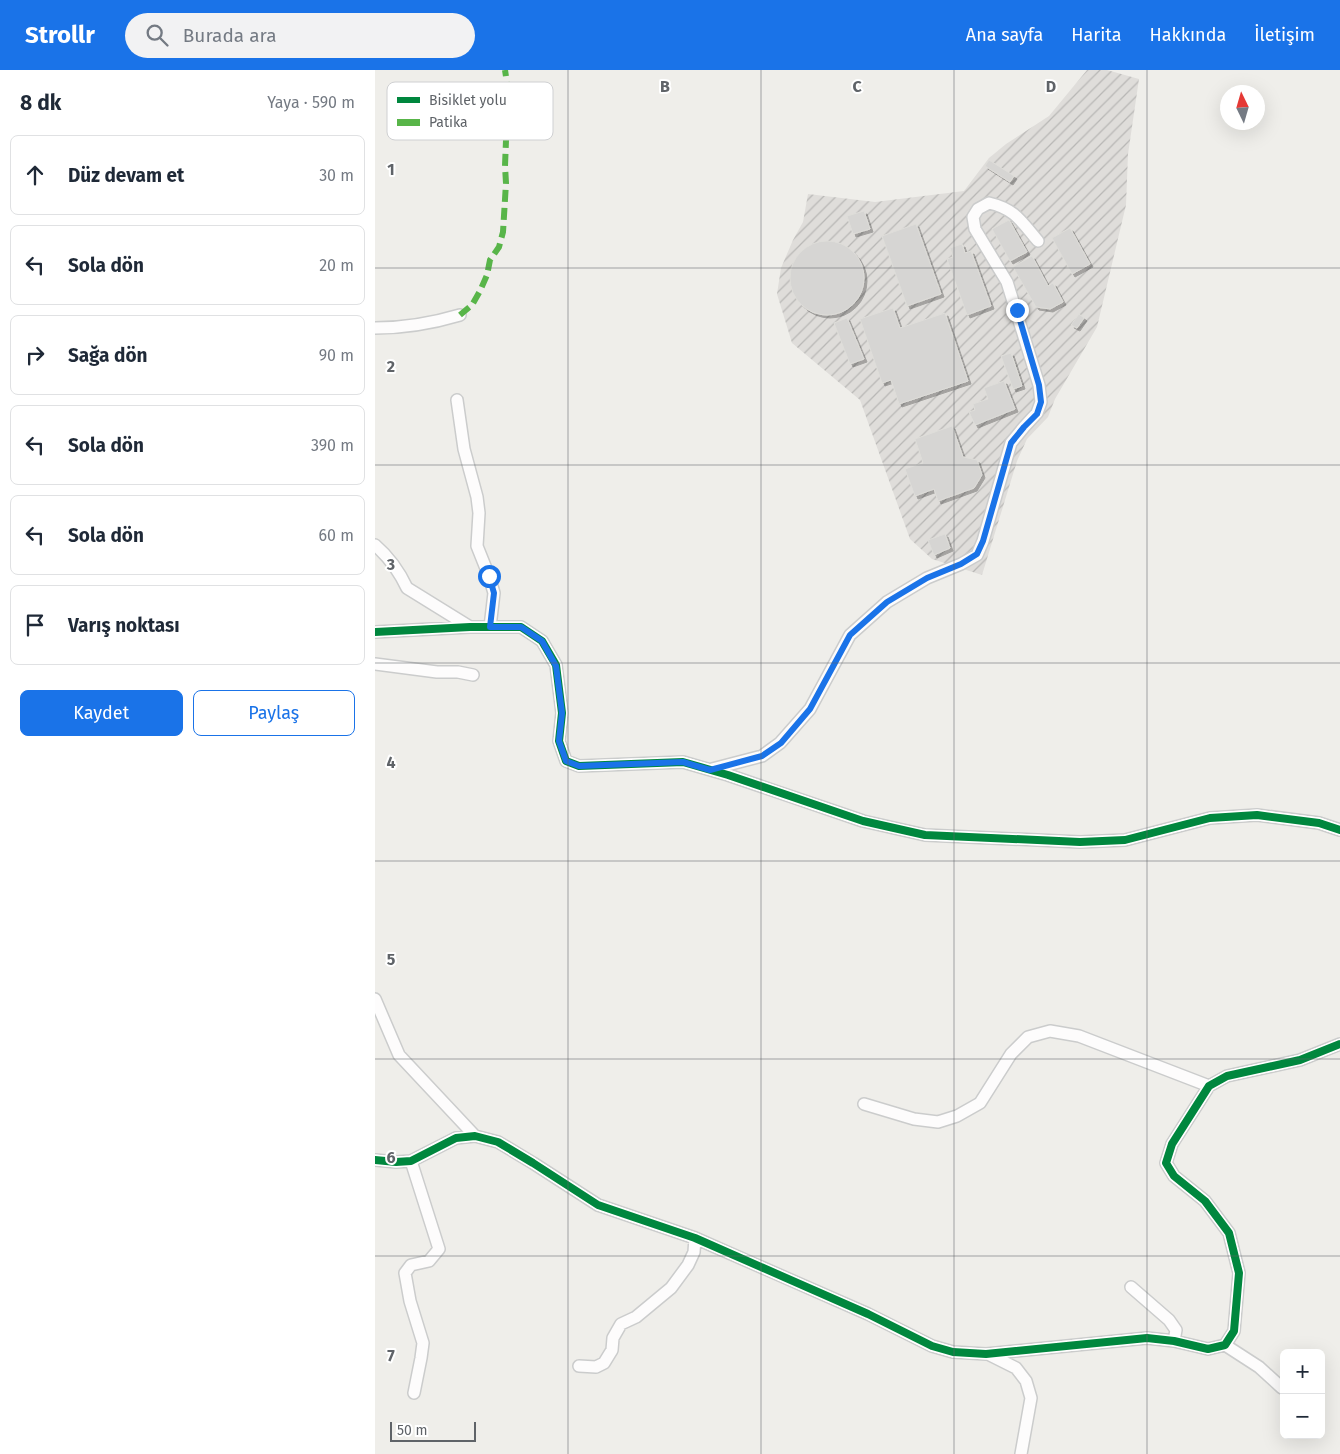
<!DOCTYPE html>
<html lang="tr">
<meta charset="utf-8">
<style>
body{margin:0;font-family:"Fira Sans",sans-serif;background:#f2f2f3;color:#1f2937}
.controls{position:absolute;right:15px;bottom:15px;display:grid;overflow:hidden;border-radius:8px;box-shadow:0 5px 20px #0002}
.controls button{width:45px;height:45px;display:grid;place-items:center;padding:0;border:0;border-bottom:1px solid #e0e1e3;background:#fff;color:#1f2937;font:25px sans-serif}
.compass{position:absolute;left:845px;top:15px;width:45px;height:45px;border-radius:50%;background:#fff;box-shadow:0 5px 20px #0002;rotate:355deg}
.scale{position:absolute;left:15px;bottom:12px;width:86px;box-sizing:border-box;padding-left:5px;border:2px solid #5f6368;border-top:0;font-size:14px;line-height:18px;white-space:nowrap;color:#5f6368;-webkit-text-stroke:4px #fff;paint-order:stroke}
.stop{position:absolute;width:15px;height:15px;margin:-11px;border:4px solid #1a73e8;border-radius:50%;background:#fff}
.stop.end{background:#1a73e8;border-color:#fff;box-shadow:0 1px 5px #0008}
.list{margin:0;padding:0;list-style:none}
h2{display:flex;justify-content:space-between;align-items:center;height:65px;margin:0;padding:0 20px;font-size:21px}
h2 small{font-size:16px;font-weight:400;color:#747a83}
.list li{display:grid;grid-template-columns:32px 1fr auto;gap:15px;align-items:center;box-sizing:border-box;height:80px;margin:0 10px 10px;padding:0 10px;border:1px solid #e0e1e3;border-radius:8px}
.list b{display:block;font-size:19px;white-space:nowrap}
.list em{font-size:16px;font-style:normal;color:#747a83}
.actions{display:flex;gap:10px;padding:15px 20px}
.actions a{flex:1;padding:11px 0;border:1px solid #1a73e8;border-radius:8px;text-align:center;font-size:18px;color:#1a73e8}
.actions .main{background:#1a73e8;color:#fff}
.icon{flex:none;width:28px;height:28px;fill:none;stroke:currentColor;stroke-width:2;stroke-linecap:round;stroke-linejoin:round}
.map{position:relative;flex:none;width:965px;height:1384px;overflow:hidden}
header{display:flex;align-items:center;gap:30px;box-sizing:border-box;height:70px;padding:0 25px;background:#1a73e8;color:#fff}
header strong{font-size:24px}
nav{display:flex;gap:28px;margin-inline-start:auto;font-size:18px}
.search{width:350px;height:45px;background:#f2f2f3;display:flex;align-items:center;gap:12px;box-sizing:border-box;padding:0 18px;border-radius:28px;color:#747a83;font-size:19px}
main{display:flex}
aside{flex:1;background:#fff}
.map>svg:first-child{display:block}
</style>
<header>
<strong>Strollr</strong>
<div class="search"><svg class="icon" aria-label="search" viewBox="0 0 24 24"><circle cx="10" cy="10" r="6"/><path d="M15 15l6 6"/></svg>Burada ara</div>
<nav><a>Ana sayfa</a><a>Harita</a><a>Hakkında</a><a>İletişim</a></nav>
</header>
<main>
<aside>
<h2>8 dk<small>Yaya · 590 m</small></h2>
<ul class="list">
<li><svg class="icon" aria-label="ahead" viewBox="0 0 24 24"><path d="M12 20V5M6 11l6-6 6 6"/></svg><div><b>Düz devam et</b></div><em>30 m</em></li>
<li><svg class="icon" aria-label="left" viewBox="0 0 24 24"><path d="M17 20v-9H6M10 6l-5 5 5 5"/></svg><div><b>Sola dön</b></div><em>20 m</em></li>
<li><svg class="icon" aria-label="right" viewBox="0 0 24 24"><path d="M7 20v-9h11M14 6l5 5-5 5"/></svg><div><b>Sağa dön</b></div><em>90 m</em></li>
<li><svg class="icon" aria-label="left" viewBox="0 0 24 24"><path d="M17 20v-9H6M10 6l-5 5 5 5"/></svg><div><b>Sola dön</b></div><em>390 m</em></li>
<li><svg class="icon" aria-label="left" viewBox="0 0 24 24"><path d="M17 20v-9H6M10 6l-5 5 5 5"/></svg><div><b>Sola dön</b></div><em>60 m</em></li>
<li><svg class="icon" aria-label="arrive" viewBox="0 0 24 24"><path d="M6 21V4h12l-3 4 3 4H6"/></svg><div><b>Varış noktası</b></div></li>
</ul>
<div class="actions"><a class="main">Kaydet</a><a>Paylaş</a></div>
</aside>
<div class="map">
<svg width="965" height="1384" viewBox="0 0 965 1384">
<defs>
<pattern id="industrial-furrows" width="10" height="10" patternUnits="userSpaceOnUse" patternTransform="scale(1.25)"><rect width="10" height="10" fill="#dfddda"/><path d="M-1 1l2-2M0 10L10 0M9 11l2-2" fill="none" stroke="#b8b7b5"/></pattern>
<filter id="shadow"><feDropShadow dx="3" dy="3" stdDeviation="0" flood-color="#0004"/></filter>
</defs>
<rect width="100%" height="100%" fill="#efeeea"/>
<path fill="url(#industrial-furrows)" d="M712,0H732L764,9L753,84L751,135L722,257L680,329L673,347L652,369L642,391L607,505L557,489L535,469L485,330L417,273L402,224L406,198L418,170L428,152L433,124L500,132L589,121L614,88L631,74L674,46Z"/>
<path fill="#d6d5d3" stroke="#deddd9" filter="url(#shadow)" d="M614,90L639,106L635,112L610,96Z
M489,141L495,159L478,164L472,146Z
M634,150L652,182L635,191L617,159Z
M541,154L566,224L532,236L507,166Z
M695,158L715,194L697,204L677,168Z
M415 208a37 37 0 1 1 74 0a37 37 0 1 1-74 0Z
M587,174L590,183L596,181L616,236L592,245L572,189L578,187L575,178Z
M657,186L673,216L678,213L688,232L675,239L661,237L638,197Z
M518,238L525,258L570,243L593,311L524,334L516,310L507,313L485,249Z
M704,244L709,248L702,258L696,255Z
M472,248L489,289L475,294L459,253Z
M636,283L647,316L638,319L626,286Z
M629,311L640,339L600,355L594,342L600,340L598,334L613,329L609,318Z
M577,356L588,387L602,390L607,405L599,418L563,431L559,419L540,426L530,399L548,393L540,369Z
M570,464L575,478L559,485L553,470Z"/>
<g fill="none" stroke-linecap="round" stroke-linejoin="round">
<g stroke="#cbcccc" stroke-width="14">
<path id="minor" d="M0,258C28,258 58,253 85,245
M82,330L89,379L102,427L104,443L102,476L114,506L119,523L115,557
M0,475C14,487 24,501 32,518L95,557
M0,562L95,557H146L167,571L181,595L187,643L184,671L191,691L204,696L308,692L353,705L488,751L550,765L705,772L750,770L835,748L882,745L944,753L965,760
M0,594L62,602H83L98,605
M337,699L387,686L405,673L435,639L475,565L512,532L552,508L586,494L602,485L608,471L636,373L649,357L662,343L666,332L664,315L632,212L600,159L598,147L603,139L614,133C640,139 646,151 663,171
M0,929L24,985L100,1066
M489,1034L539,1049L563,1052L582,1046L605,1033L636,984L653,967L675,961L704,966L834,1016
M0,1090L21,1092L36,1091L81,1068L100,1066L123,1072L158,1093L223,1135L320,1168L493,1244L557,1276L578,1282L611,1284L772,1268L799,1271L833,1279L850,1275L859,1261L864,1203L854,1163L830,1131L799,1106L791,1093L797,1074L834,1016L852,1006L925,990L965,974
M36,1091L64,1179L54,1191L36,1195L30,1203L35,1231L48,1273L46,1288L39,1323
M756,1217L794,1250L801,1260L799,1271
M850,1275L884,1297L907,1318
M613,1284L641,1298L651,1311L656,1328L646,1384
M204,1296L221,1297L229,1293L237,1280L238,1268L246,1254L261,1247L296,1218L313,1195L319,1182L320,1168"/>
</g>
<use href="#minor" stroke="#fdfcfc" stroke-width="11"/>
<path stroke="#58b549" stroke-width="6" stroke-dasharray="12 6" stroke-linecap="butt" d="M85,245L97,235L105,221L112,205L115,190L124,177L128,162L131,113L130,96L133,20L130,0"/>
<g stroke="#fff" stroke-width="11">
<path id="cycleway" d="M0,562L95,557H146L167,571L181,595L187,643L184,671L191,691L204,696L308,692L353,705L488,751L550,765L705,772L750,770L835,748L882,745L944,753L965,760
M0,1090L21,1092L36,1091L81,1068L100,1066L123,1072L158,1093L223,1135L320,1168L493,1244L557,1276L578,1282L611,1284L772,1268L799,1271L833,1279L850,1275L859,1261L864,1203L854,1163L830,1131L799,1106L791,1093L797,1074L834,1016L852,1006L925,990L965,974"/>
</g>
<use href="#cycleway" stroke="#00873e" stroke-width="8"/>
</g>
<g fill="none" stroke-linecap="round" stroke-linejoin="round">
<path stroke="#1a73e8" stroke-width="6" d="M114,506L119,523L115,557H146L167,571L181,596L187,643L184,671L191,691L204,696L308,692L335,700L387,686L406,673L435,639L475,565L512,532L552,508L586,494L602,484L608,471L636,373L649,357L662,344L666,332L664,315L642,240"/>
</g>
<path fill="none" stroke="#5f6368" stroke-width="1" stroke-opacity="0.55" d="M193,0V1384M386,0V1384M579,0V1384M772,0V1384M0,198H965M0,395H965M0,593H965M0,791H965M0,989H965M0,1186H965"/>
<rect x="12" y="12" width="166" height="58" rx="8" fill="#fff" stroke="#cfd0d2" stroke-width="1"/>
<rect x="22" y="27" width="23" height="6" fill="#00873e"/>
<rect x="22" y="49" width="23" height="7" fill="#58b549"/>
<g font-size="14" fill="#5f6368">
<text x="54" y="35">Bisiklet yolu</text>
<text x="54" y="57">Patika</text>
</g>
<g font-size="16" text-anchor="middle" font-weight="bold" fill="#5f6368" stroke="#fff" stroke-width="4" stroke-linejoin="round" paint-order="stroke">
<text x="290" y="22">B</text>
<text x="482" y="22">C</text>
<text x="676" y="22">D</text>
<text x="16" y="105">1</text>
<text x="16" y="302">2</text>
<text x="16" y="500">3</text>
<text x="16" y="698">4</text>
<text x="16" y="895">5</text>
<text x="16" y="1093">6</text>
<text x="16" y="1291">7</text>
</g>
</svg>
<div class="controls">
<button>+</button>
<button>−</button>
</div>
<svg class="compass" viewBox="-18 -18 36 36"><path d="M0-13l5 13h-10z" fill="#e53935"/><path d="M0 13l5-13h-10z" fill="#747a83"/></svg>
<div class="scale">50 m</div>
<div class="stop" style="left:114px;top:506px"></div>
<div class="stop end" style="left:642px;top:240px"></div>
</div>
</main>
